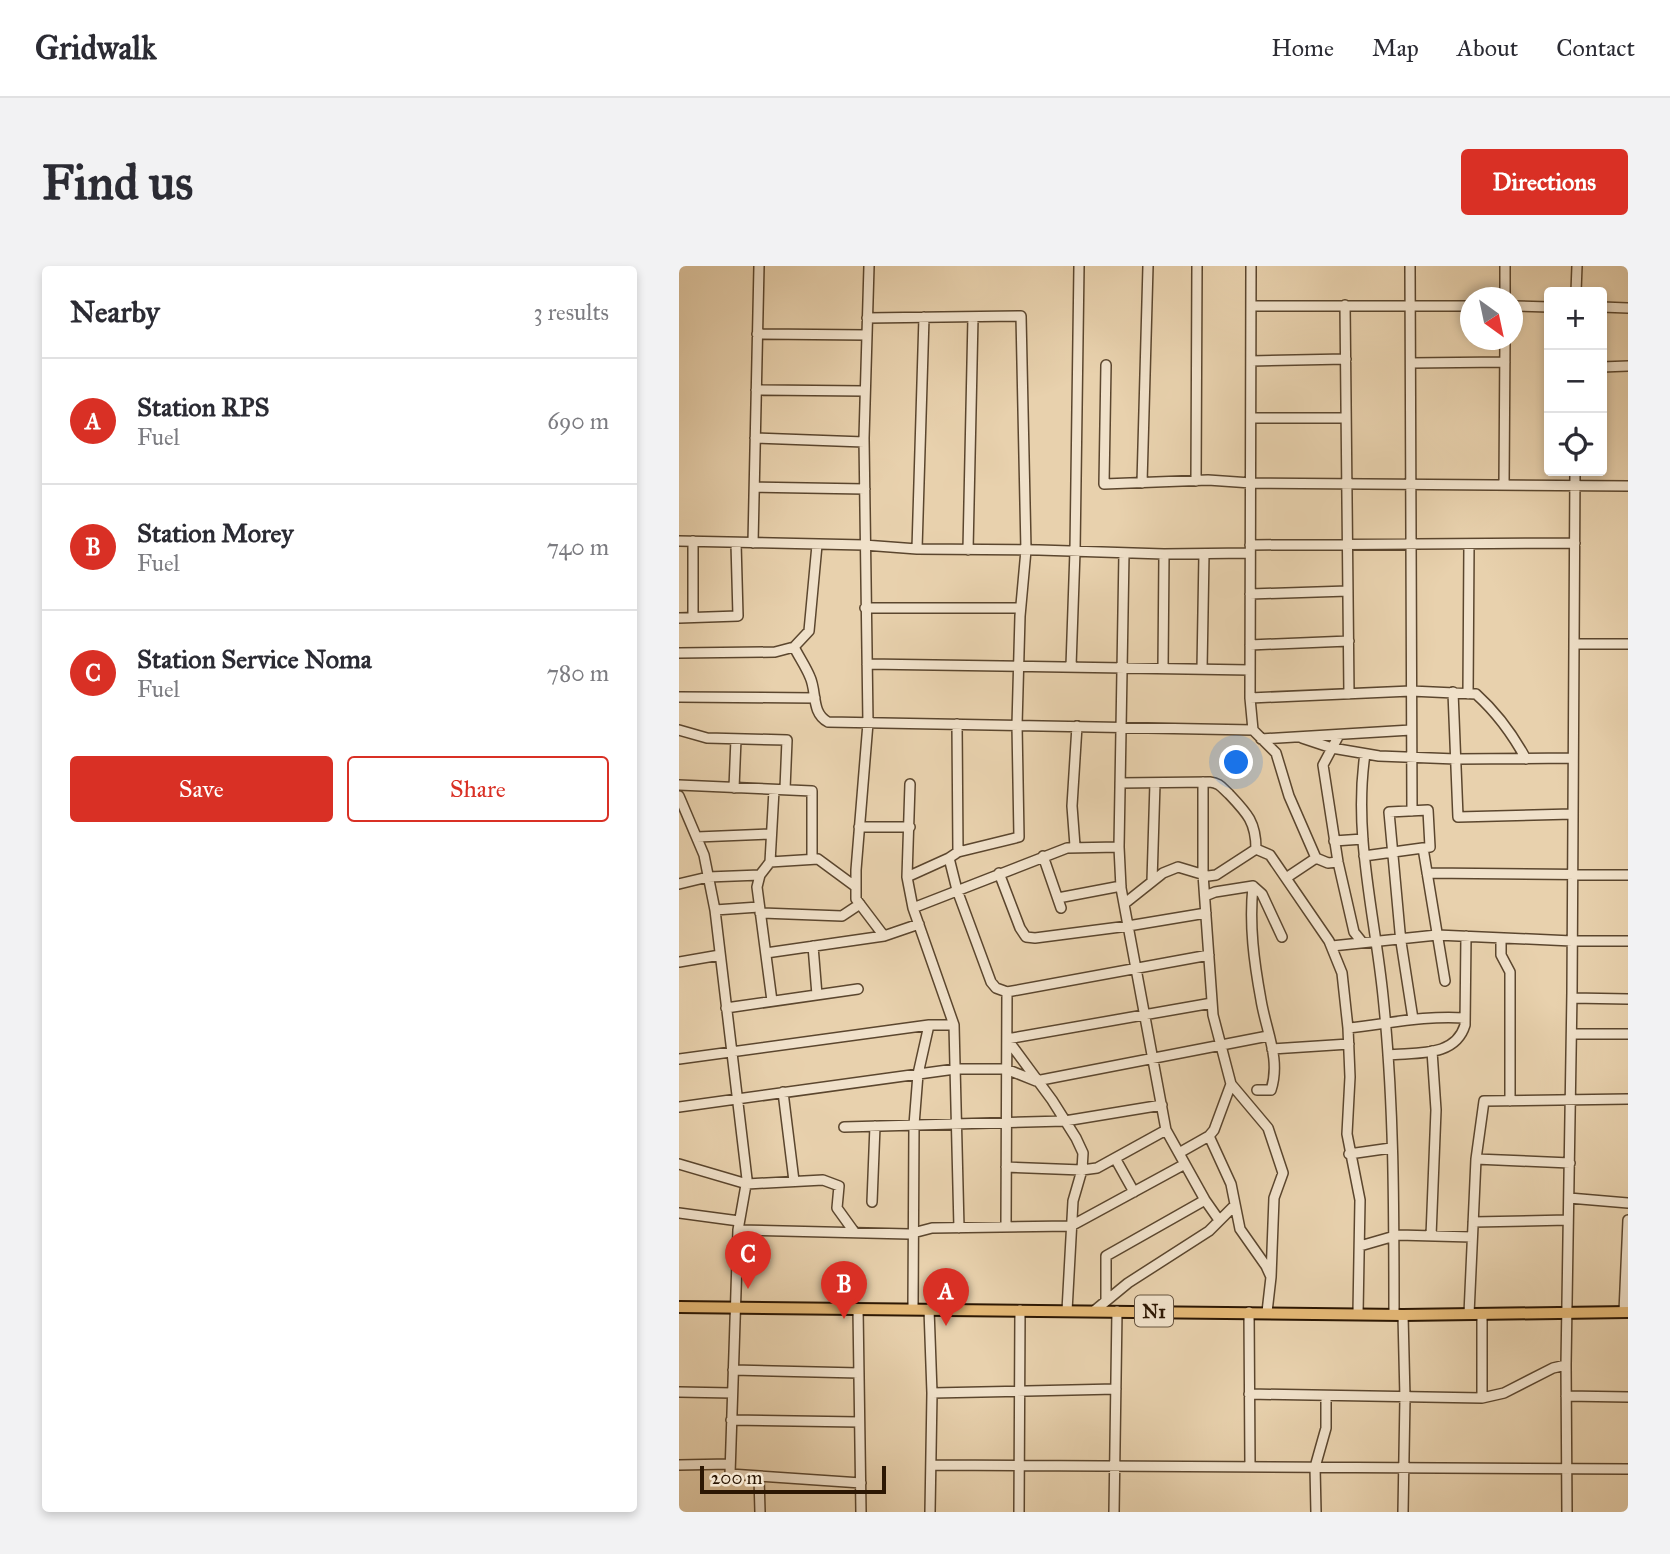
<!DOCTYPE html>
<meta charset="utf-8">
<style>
body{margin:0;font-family:"IM FELL Great Primer",serif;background:#f2f2f3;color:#2b2b33}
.controls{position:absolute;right:21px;top:21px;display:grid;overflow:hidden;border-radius:7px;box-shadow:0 4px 10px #0003}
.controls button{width:63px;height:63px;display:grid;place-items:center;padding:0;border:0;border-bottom:2px solid #e1e1e2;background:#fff;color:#2b2b33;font:35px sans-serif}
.compass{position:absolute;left:781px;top:21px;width:63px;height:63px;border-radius:50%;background:#fff;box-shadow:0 4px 10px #0003;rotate:147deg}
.scale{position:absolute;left:21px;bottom:18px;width:186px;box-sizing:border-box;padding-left:7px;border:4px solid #2c1703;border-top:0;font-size:19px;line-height:24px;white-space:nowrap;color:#2c1703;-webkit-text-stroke:5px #f0e1ca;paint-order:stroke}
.you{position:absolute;left:558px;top:497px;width:24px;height:24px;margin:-18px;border:5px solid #fff;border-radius:50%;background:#1a73e8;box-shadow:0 0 0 10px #1a73e833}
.badge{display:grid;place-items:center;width:46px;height:46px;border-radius:50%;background:#d93025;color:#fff;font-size:23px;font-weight:700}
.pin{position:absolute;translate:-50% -58px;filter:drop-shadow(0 2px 4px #0008)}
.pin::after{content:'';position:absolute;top:37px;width:24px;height:21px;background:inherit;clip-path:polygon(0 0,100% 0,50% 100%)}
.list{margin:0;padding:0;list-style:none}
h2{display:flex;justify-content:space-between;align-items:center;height:91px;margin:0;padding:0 28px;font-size:30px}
h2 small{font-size:23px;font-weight:400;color:#7c7c81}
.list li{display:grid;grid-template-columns:46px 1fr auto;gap:21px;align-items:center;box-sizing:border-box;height:126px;padding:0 28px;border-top:2px solid #e1e1e2}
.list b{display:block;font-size:26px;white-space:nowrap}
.list p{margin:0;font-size:23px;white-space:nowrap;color:#7c7c81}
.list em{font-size:23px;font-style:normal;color:#7c7c81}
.actions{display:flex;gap:14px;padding:21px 28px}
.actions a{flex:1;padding:16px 0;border:2px solid #d93025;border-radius:7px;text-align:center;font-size:24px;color:#d93025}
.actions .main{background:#d93025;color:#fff}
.icon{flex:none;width:38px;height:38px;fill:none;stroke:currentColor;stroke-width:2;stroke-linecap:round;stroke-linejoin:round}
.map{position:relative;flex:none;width:949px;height:1246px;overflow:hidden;border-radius:7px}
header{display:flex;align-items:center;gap:42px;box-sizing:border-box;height:98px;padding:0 35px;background:#fff;border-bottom:2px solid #e1e1e2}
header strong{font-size:33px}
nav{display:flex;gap:38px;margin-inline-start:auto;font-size:24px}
.intro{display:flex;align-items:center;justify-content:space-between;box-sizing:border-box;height:168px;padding:0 42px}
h1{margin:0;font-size:49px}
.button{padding:18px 32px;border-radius:7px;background:#d93025;color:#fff;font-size:24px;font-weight:700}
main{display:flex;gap:42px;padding:0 42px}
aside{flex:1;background:#fff;border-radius:7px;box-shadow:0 4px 10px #0003}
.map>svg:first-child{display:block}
</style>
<header>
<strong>Gridwalk</strong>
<nav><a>Home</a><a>Map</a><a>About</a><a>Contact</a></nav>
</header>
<div class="intro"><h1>Find us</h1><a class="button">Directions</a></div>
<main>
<aside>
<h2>Nearby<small>3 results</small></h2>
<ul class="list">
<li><span class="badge">A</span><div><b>Station RPS</b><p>Fuel</p></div><em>690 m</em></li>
<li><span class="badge">B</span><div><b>Station Morey</b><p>Fuel</p></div><em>740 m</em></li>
<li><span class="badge">C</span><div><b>Station Service Noma</b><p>Fuel</p></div><em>780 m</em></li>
</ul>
<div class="actions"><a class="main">Save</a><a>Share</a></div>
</aside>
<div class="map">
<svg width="949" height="1246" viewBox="0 0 949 1246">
<rect width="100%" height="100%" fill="#e8d1ad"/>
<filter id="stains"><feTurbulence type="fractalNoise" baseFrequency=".00286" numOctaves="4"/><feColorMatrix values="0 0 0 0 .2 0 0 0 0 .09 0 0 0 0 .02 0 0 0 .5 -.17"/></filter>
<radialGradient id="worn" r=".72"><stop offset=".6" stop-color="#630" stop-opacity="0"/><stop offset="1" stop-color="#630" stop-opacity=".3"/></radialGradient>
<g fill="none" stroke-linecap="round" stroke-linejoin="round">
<g stroke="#5b462e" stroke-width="12">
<path id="minor" d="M190,0L185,172L189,457L177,604V633L205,670
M572,0L571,432L574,464L597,487L610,530L637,592L649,597L659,596
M731,0L733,545
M897,26L898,0
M826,32V0
M666,39L670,428
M572,40H792
M834,40L870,41
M923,41L949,42
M188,52L342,50L347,284L341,350L338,459L340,571L279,586L270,592L278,624L312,716L317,722L328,726L530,689
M78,68L188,69
M572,95L667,93
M732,97L826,96
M427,99L425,218L529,214L572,217L949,220
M923,101L949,100
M77,124L186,125
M572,152H667
M76,172L185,176
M517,215L518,0
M463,217L469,0
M825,219L826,74
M76,221L186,223
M0,275L185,279L238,283L360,284L485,288L571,287
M74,277L80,0
M571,279L896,277
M238,283L245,51
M289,284L294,51
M445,287L440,581L442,622L487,864L526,934L540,954
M571,328L669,325
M186,342H341
M14,351V275
M0,352L59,350L57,277
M895,378H949
M571,379L670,375
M115,381C120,391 127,401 131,411C138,426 132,447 149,456L574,464
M0,387L96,386L115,381L130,365L138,279
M188,398L571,404
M392,400L396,285L400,0
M484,402L485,288
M523,403L525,288
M774,426L779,551L893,548
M789,428L790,278
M0,431L136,432
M571,432L732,425L797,428C817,446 834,469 847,493
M278,458L279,586
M0,464L28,472L108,474L106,523
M660,469L644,499L659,596L675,666L683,676
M623,472L653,482L700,490L777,493L894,492
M582,473L732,464
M686,488C674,569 696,650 704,730C715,835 715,942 715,1048
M524,516V608L534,749L552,818L589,862L604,907L595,932L592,1011
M441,517L531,516C541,517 543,522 550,528C568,547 577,556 577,583L591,589L650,675L663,707L669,762L671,811L668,868L681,934L679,1047
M231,518L228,611L234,642L275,759L280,962
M0,519L133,525V592
M55,522L57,473
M0,530L25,589L36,644L68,913L59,964L51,1208L182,1217
M180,561H231
M18,571L92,568
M655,575L684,573
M396,580L393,540L398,460
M744,582L766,715
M364,590L382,642
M685,590C707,587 729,584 751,581L749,544L710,546L721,666L722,676L734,753
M91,596L139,593L177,621
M320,607L341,662L347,671L356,672L449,660L527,647
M748,607L949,609
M228,611L270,592
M607,612L637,592
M473,615L476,517
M0,618L29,611L81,609
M574,620C570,659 575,696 582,734C587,765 602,793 592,824H578
M574,620L583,628L603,671
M526,630L536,626L574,620
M379,632L442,620
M445,638L484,607L499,601L529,610L537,609L577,583
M234,642L388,582L440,581
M36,644L80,641
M81,647L163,650L181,638
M822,672V689L831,706V835
M134,680L138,729
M653,680L758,669L893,675H949
M87,687L205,670L240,658
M0,696L41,689
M893,732L949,733
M93,735L78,621L81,609L91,596L95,524
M47,742L179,723
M669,762C708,758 746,749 786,752
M893,768H949
M593,783L670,778
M709,789C737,786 776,792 786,759L787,670
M0,793L250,759H275
M104,826L115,915
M0,841L276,803H327L357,815L589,770
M165,861L386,855L483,839
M530,870L552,918L561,963L587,1000L592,1011L588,1046
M500,887L530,870L535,864L552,818
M670,888L712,882
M436,892L455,926
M797,893L891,897
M0,898L68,918L144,914L160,920L158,942L176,967
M327,901L403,904L418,902L487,864
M890,932L949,937
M193,936L196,860
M0,947L60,955
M794,956L889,954
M327,960L328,726
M59,964L230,968L253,962L392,960L506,898
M752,970L757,844L753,785
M681,980L719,969L793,971
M427,1035V990L526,934
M234,1042L235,859L239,808L250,759
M179,1043L182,1246
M250,1043L253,1127L251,1246
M388,1045L394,935L403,904L404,887L397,872L373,834L328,773L533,737
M415,1045L449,1017L530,965L555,940
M570,1046L571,1200
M945,1046L949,954
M790,1048L797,893L805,835L949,833
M803,1048V1132
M54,1104L180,1107
M0,1126L53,1127
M253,1127L437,1123
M570,1128L803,1132L825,1127L874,1102L887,1099
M887,1130L949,1131
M52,1154L180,1156
M0,1199L51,1198
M253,1199L949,1203
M80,1211L81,1246
M340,1246L341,1044
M435,1246L438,1045
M637,1246L636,1201L647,1162V1131
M724,1246L726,1132L724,1049
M888,1246L887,1099L893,726L896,205"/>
</g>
<g stroke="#2c1703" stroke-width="14">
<path id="major" d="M0,1041L724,1049L949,1046"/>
</g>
<use href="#minor" stroke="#f0e1ca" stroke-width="9"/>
<use href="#major" stroke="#e4b876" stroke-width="10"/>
</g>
<g text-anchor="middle" stroke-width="7" stroke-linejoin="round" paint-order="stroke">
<rect fill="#f0e1ca" stroke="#67543f" stroke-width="2" x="456" y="1029.5" width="38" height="31" rx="5"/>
<g font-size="19" font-weight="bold" fill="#2c1703">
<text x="475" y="1052">N1</text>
</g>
</g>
<rect width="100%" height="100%" filter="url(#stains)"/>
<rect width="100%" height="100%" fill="url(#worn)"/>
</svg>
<div class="controls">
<button>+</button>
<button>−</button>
<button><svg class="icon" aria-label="locate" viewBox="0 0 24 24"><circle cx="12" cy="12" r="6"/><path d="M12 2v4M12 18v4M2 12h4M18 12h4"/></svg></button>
</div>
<svg class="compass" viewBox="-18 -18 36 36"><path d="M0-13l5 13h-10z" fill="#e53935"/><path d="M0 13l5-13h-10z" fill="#7c7c81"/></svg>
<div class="scale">200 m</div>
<div class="you"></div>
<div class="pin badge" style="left:267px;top:1060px">A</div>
<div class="pin badge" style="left:165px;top:1053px">B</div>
<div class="pin badge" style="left:69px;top:1023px">C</div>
</div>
</main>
